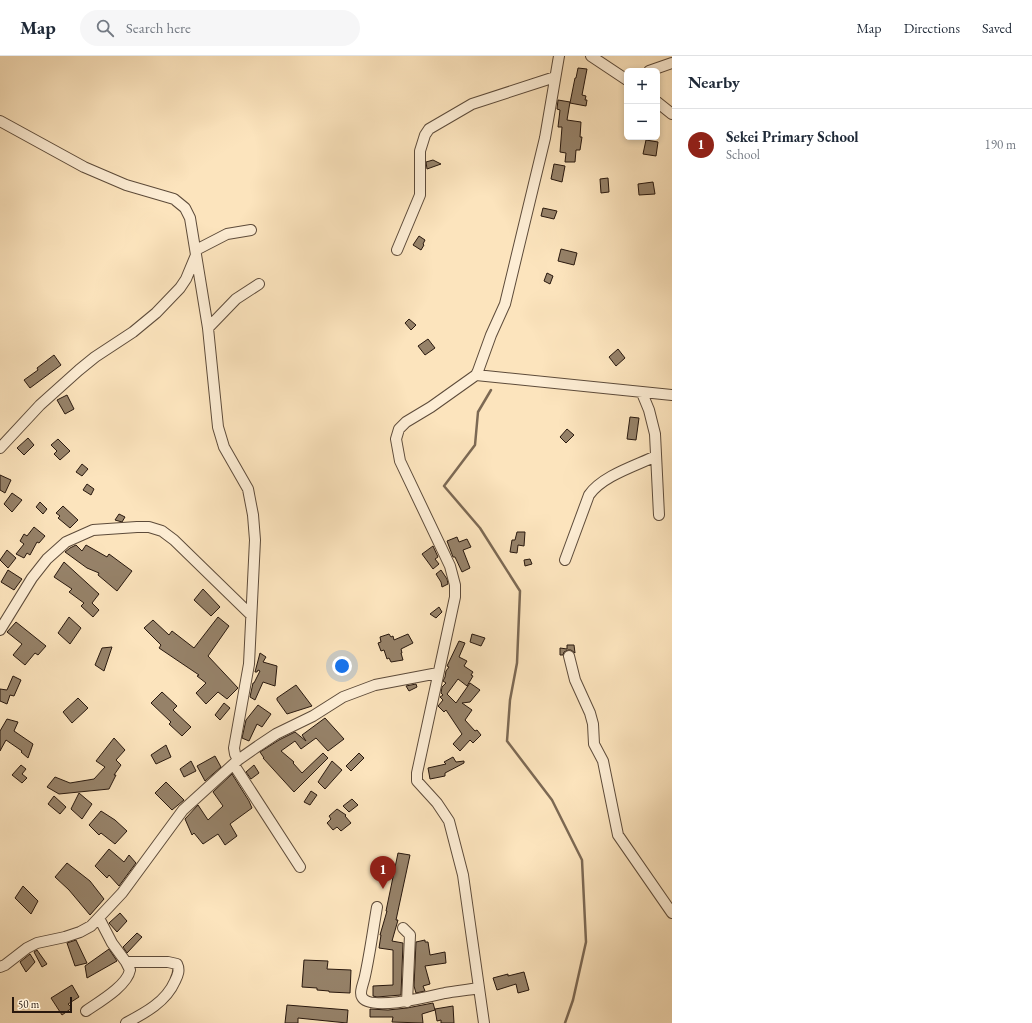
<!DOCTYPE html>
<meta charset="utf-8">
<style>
body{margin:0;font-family:"EB Garamond",serif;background:#f6f6f7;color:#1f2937}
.controls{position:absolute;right:12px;top:12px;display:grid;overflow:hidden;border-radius:6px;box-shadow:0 2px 6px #0003}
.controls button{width:36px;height:36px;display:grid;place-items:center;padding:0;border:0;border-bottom:1px solid #e0e1e3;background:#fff;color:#1f2937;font:20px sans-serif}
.scale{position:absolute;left:12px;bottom:10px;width:60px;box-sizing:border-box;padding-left:4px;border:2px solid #28180e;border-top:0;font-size:11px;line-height:14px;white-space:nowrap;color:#28180e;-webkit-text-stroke:3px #fdedd4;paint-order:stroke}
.you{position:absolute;left:342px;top:610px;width:14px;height:14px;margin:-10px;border:3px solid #fff;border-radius:50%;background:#1a73e8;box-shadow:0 0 0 6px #1a73e833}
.badge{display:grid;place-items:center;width:26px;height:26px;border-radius:50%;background:#8f2418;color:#fff;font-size:13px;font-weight:700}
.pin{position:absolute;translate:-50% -33px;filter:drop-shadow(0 1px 2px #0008)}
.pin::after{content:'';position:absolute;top:21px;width:14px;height:12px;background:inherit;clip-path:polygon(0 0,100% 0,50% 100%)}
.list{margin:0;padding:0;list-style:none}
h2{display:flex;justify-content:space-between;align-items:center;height:52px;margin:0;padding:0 16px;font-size:17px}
h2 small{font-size:13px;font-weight:400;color:#747a83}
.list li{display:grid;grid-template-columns:26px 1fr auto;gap:12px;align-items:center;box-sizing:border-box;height:72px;padding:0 16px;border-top:1px solid #e0e1e3}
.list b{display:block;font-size:15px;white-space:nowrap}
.list p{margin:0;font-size:13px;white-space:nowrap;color:#747a83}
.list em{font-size:13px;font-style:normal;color:#747a83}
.icon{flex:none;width:22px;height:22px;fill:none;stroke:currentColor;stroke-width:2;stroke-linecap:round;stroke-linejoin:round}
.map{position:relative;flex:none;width:672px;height:967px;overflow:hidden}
header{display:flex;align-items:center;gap:24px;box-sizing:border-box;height:56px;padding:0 20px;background:#fff;border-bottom:1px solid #e0e1e3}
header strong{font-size:19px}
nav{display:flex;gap:22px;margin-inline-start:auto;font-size:14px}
.search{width:280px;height:36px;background:#f6f6f7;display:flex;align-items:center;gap:10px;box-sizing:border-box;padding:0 14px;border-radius:22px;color:#747a83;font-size:15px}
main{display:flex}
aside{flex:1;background:#fff}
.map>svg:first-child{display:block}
</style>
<header>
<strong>Map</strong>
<div class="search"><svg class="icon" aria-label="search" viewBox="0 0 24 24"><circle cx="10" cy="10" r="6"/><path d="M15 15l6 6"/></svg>Search here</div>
<nav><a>Map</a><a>Directions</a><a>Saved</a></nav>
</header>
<main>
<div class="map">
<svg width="672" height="967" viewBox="0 0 672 967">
<rect width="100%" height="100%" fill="#fce4bd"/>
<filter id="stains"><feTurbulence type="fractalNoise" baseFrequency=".005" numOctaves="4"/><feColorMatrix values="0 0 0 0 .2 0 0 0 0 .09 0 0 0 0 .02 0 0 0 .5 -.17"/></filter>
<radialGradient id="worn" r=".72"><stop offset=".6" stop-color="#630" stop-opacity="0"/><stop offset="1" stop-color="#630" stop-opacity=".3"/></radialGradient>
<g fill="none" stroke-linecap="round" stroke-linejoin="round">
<path stroke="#7c6954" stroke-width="2.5" d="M491,334L478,356L475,389L444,430L480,472L520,535L517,607L510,644L507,685L552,744L582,804L586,886L573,944L565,967"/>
</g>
<path fill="#968269" stroke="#28180e" d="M578,12L587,13L582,39L586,40L585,44H587L586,50L570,47L575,22H576Z
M558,44L570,46L567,64L581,66L580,81H582L580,94H576L575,106H565L566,97L560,96L562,71H558L560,54L557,53Z
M646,84L658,86L656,100L643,98Z
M433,104L441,108L427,113L426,106Z
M554,108L565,110L562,126L551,123Z
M608,122L609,136L601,137L600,123Z
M653,126L655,138L639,139L638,128Z
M543,152L557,155L554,163L541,160Z
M419,180L425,184L423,188L424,189L421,194L413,189Z
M561,193L577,197L574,209L558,205Z
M547,217L553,220L550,228L544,225Z
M409,263L416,269L411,274L405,267Z
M428,283L435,292L425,299L418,290Z
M618,293L625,302L616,310L609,301Z
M54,299L61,309L30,332L24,324L38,314L37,312Z
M67,339L74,353L65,358L57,344Z
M630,361L639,362L636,384L627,383Z
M567,373L574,379L566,387L560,381Z
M28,382L34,389L24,399L17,392Z
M58,383L70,395L60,404L54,398L57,395L51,389Z
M82,408L88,413L82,420L76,416Z
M0,419L11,424L5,437L0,434Z
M87,428L94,433L91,439L83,434Z
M12,437L22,444L12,456L4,448Z
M40,446L47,453L43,458L36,451Z
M63,450L78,464L70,472L58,462L60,460L56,457Z
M119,458L125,461L122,466L115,464Z
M34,471L45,480L39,487L37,486L30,499L27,497L24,502L16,498L24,488L20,485L24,478L27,480Z
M517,476H525L524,490L518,489L517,497L510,496L512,484H515Z
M457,481L459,486L467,483L471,491L463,494L470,512L462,516L455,501H453L447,485Z
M76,489L82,495L86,489L107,501L109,498L132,515L117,535L98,519L99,517L87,512L65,496L70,492Z
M433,490L438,501L435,503L439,508L433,513L422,498Z
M7,494L16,502L8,512L0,504Z
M530,503L532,508L525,510L524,504Z
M64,506L99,538L92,547L99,554L93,561L81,550L84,547L69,536L72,533L54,521Z
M8,514L22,523L14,534L1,526Z
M441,514L447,523L448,528L442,531L441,526L436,518Z
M203,533L220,551L211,560L194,544Z
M439,551L442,556L436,562L430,558Z
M69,561L81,572L70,588L58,577Z
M218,561L229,570L208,600L238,632L227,643L218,636L206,648L196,637L206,627L197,620L199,619L159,592L161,589L144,572L153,564L169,579L172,575L194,592Z
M16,566L46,590L38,599L35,597L25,609L13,599L22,588L7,576Z
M389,578L391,581L393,580L394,584L408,578L413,587L401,593L402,597H401L403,604L391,606L389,602L387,603L384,594L381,595L378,587L381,586L380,581Z
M472,578L485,582L481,590L470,586Z
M459,585L465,587L459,601L467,605L464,610L473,616L471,619L473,620L467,630L458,623L447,638L456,647L470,627L480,634L470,646L462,647L472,654L465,664L475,675L477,674L481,679L473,687L470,684L460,695L453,688L462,678L446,654L444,656L438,650L443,644L440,641L443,639L441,637L442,631L446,627L443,625L445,621L446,615L449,611L447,610Z
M567,589H574L575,597L571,594H568L564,596L563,599H560V592L567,593Z
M112,591L104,615L95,609L102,592Z
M260,597L266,601L263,606L277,610L275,630L263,626L255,644L250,641L253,627H254L260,615L258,614L257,616H255Z
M13,620L21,624L14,640L10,639L7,648L0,645V633L7,634Z
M416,628L417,631L409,635L406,630Z
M296,629L312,650L287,658L277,644V642Z
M162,636L177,650L173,654L191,671L182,680L169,668L171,666L151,647Z
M78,642L88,652L72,667L63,656Z
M224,647L230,652L220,664L215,659Z
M258,649L271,658L262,671L257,668L249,685L242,682L246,664Z
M325,662L344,683L328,695L316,682L301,693L295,685L281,695L294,706L293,707L302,717L323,697L328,702L294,736L263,702H264L260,696L279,684L295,676L306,685L302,679Z
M7,663L18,666L14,675L33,688L28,702L21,696L22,695L6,684L0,695V675Z
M114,682L125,694L116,704L121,709L114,719H116L109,733L59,738L47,731L55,721L70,727L94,723L105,711L96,705Z
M166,689L171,701L156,708L151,699Z
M359,697L364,702L351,715L346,710Z
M215,700L221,711L205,725L197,710Z
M453,701L456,706L464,705V707L445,717V720L430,723L428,712L446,708L444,706Z
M191,705L196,715L184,721L180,713Z
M332,705L342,714L325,733L318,726Z
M21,709L26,713L22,718L27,722L22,727L12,719Z
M254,709L259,717L251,723L246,716Z
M232,718L249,745L252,752L230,768L237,780L225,789L218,778L203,788L194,777L192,779L185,763L198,749L208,764L223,750L213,736Z
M166,726L184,744L172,754L155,737Z
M311,735L317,739L310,749L304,746Z
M79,737L92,748L82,763L71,753Z
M54,740L66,751L60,758L48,748Z
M352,743L358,749L349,756L343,750Z
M337,753L346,759L345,760L351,767L341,775L337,771L333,774L327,767L331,763L329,760Z
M101,755L115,764L127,775L115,788L101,777L99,779L89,769Z
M109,793L124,806L129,799L136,807L119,830L109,819L107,822L95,810Z
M398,797L410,799L396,864H398L392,885L403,887L401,939L377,941L373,940V930L393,929V894L379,892L381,879H380L387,855H386Z
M67,807L90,825L104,843L90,859L69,834L55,821Z
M23,830L38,845L31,858L15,842Z
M120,857L127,865L117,876L109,867Z
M137,877L142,881L127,897L123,891Z
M76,884L87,907L75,910L67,887Z
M425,884V886H428L430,899L445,896L446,907L425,910L430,928L423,930L425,935L416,937L414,930L416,886Z
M109,893L117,905L87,922L85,910Z
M37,894L47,908L42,911L34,896Z
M30,898L35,906L26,916L20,906Z
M304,904L328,905L327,913L351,914L350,937L329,936V935L317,934V932L302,931Z
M524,916L529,934L518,937L516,928L497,934L493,922L508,918V920Z
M72,929L79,941L68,948L72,952L62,959L51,942Z
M433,947L435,954L422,958L423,967L392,966L393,961H370V953L388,954L407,952Z
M287,949L348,954L347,967L298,962V967H285Z
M453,950L454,967H441V964L437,965L435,953Z"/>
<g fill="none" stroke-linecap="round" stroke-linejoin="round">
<g stroke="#5d4b3a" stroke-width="12">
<path id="minor" d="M591,0L627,24
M649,15L672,7
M657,46L672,58
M0,65L84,111L126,129L174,143L185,152L190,162L208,272L218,371L224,391L248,433L253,459L255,484L249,608L234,692L235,698L238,704
M196,194L227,178L251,174
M397,194L420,139V95L425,79L429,73L472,48L555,21
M208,272L236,243L259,228
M476,319L672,339
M642,337L649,354L655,378L659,459
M0,392L40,349L79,314L95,301L133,276L156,257L180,232L186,223L196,199
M565,504L589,439C602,420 635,410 656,400
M0,574L32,522L47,503L66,486L93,474L137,471H149L162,475L174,484L251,559
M569,600L575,624L590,657L593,668L594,688L603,705L618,779L672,857
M234,709L300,811
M377,851C373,874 370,897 365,920C364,926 359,936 362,941C369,956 432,940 445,937C456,935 468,934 479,932
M99,862L112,887L126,906H168L177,908C180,914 178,919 175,925C166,946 145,957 126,967
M403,872L410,879L407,946
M0,911L5,909L27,892L37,887L65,881L80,876L91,870L122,837L183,754L238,704L258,690L276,678L313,660L343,641L375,629L438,617
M86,955C99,946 127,930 130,914L126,906
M484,967L463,819L449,765L437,747L417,725V717L455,541V529L450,510L400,405L396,383L399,373L406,366L431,351L476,319L478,315L491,279L505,248L545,82L559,0"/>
</g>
<use href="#minor" stroke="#fdedd4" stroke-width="10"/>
</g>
<rect width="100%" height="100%" filter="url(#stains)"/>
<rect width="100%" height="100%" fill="url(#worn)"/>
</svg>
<div class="controls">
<button>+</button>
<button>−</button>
</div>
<div class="scale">50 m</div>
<div class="you"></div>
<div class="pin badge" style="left:383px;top:833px">1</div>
</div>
<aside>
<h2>Nearby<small></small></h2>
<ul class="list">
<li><span class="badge">1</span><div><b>Sekei Primary School</b><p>School</p></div><em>190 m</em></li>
</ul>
</aside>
</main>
